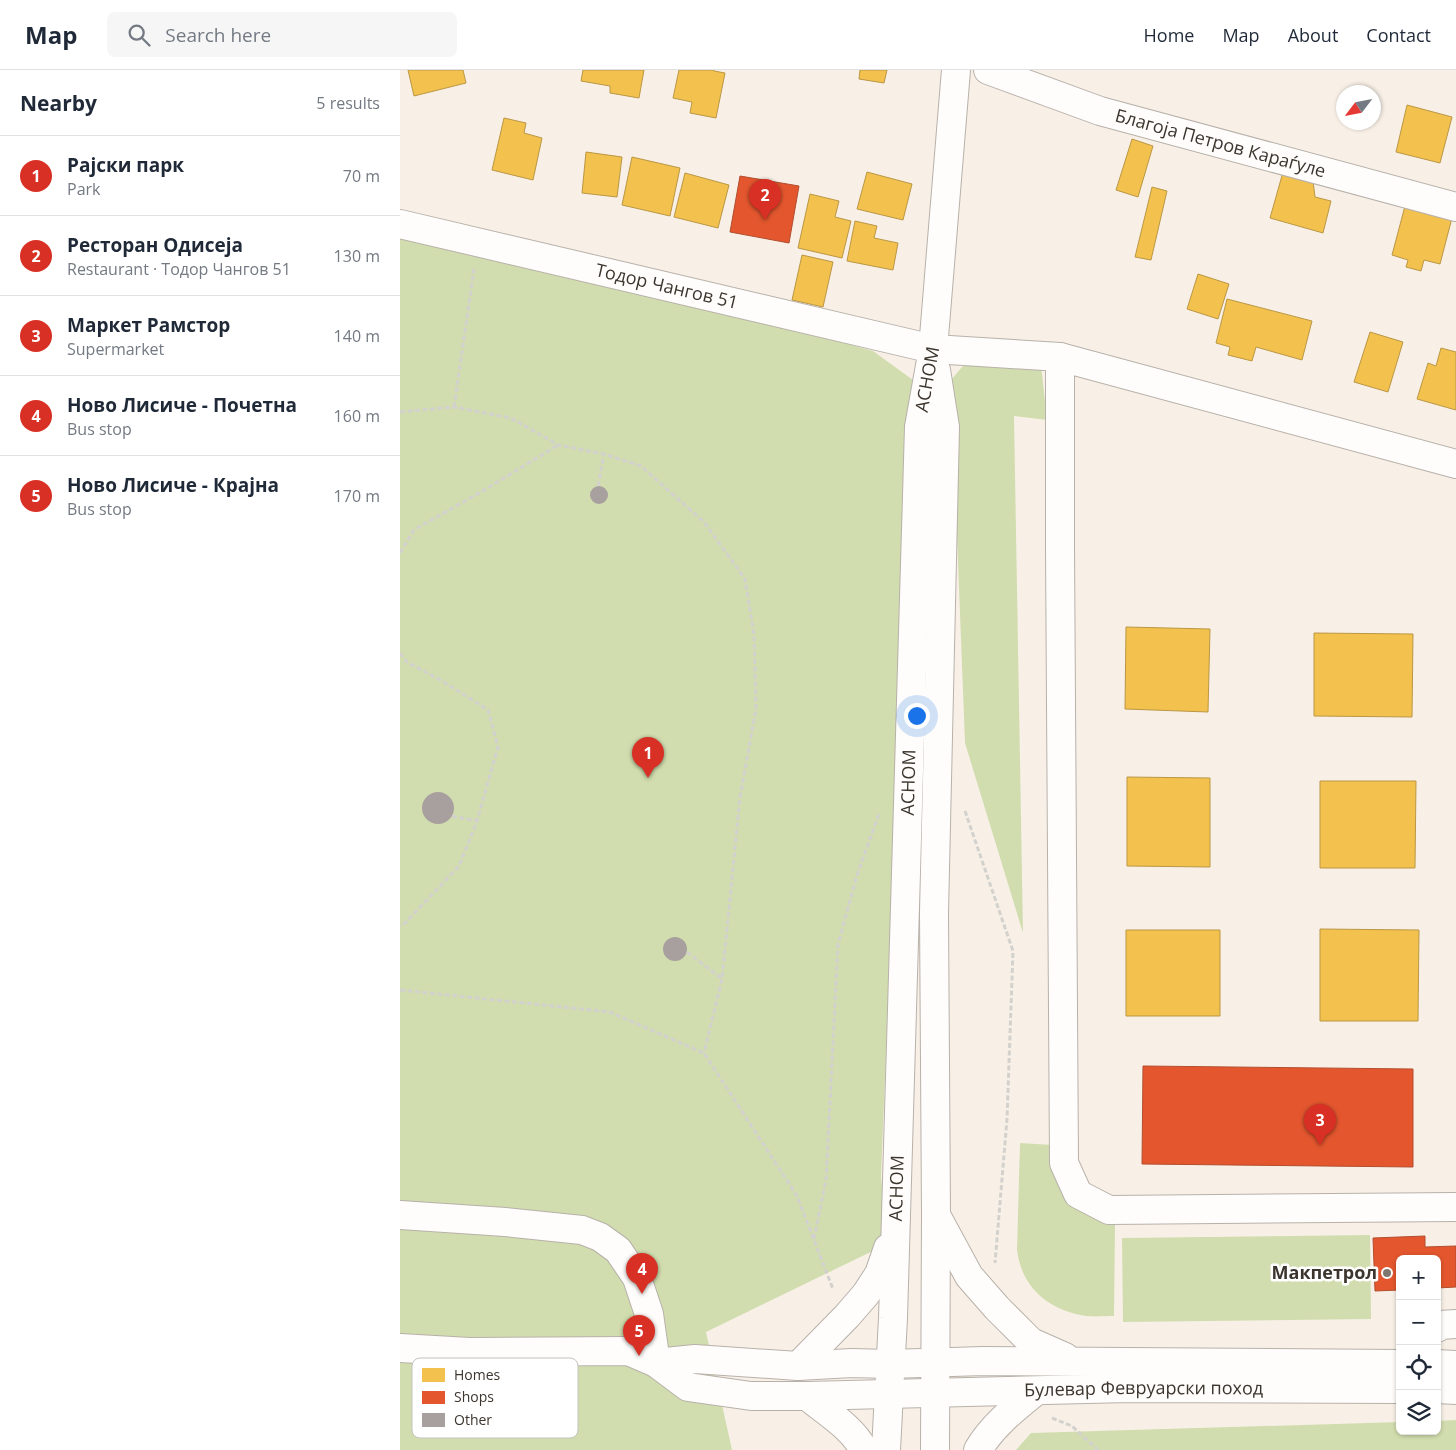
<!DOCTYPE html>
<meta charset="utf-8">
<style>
body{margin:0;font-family:"Open Sans",sans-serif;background:#f6f6f7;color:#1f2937}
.controls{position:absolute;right:15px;bottom:15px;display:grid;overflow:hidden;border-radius:8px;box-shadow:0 1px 4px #0004}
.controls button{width:45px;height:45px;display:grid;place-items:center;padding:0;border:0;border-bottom:1px solid #e0e1e3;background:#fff;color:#1f2937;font:25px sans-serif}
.compass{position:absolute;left:936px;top:15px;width:45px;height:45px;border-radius:50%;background:#fff;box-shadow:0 1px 4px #0004;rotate:238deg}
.you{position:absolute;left:516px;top:645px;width:18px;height:18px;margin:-12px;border:4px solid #fff;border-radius:50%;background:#1a73e8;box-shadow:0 0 0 8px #1a73e833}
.badge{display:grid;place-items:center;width:32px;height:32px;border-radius:50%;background:#d93025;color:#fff;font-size:16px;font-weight:700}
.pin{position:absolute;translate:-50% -41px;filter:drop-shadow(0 1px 2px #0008)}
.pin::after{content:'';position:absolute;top:26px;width:18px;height:15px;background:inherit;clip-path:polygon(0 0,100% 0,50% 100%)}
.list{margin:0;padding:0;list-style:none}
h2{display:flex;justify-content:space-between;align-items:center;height:65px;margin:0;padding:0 20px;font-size:21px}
h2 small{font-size:16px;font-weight:400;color:#747a83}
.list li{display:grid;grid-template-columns:32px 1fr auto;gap:15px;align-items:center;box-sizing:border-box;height:80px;padding:0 20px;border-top:1px solid #e0e1e3}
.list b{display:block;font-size:19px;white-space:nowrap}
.list p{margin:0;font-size:16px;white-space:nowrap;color:#747a83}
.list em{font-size:16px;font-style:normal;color:#747a83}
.icon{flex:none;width:28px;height:28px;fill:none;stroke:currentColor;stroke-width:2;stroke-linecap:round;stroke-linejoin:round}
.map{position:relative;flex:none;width:1056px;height:1380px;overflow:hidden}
header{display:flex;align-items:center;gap:30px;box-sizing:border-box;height:70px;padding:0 25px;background:#fff;border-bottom:1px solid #e0e1e3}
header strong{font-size:24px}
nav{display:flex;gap:28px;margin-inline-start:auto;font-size:18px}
.search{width:350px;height:45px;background:#f6f6f7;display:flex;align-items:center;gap:12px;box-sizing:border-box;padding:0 18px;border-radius:8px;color:#747a83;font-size:19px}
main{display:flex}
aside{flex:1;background:#fff}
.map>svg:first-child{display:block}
</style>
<header>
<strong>Map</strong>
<div class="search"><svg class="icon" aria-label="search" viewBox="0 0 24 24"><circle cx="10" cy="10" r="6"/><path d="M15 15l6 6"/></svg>Search here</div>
<nav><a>Home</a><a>Map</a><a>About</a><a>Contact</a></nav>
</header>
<main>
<aside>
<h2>Nearby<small>5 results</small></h2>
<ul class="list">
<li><span class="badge">1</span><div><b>Рајски парк</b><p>Park</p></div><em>70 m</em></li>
<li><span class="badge">2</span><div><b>Ресторан Одисеја</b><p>Restaurant · Тодор Чангов 51</p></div><em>130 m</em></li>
<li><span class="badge">3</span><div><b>Маркет Рамстор</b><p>Supermarket</p></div><em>140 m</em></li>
<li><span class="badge">4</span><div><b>Ново Лисиче - Почетна</b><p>Bus stop</p></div><em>160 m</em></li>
<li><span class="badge">5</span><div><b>Ново Лисиче - Крајна</b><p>Bus stop</p></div><em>170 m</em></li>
</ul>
</aside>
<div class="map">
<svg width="1056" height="1380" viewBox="0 0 1056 1380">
<rect width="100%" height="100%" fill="#f8f0e7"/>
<path fill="#d1ddae" d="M0,154L78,172L473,281L513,310L481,1106L487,1174L306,1262L332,1380H0Z
M579,287L641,295L647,350L614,346L623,863L565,673L551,310L562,297Z
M620,1073L652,1075L704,1150L715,1154L714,1246C705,1246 695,1247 686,1246C649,1240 622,1219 617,1180Z
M970,1165L971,1249L723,1252L722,1168Z
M1056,1350V1380H616L631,1363L1000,1352V1361H1037V1351Z"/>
<path fill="#f2c14e" stroke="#bb9744" d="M8,0H63L66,13L14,26Z
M183,0H244L239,28L210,23V16L181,11Z
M279,0H314V1L325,3L316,48L290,43L292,32L273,28Z
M460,0H487L484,13L459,9Z
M1007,35L1052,47L1040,93L996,82Z
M104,48L126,53L124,63L142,68L133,110L92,100Z
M732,69L753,76L738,127L716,120Z
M186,82L222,87L217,127L182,123Z
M232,87L280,98L270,146L222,135Z
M467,102L512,114L503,150L457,139Z
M883,102L913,111L915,127L931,131L923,163L870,148Z
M285,103L329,115L318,158L274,147Z
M752,117L767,121L751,190L735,187Z
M410,124L439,131L435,147L451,151L442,188L398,178Z
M1005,136L1052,148L1040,194L1024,190L1021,201L1006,197L1008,190L992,185Z
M455,151L477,156L474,168L498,173L493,200L447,191Z
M402,185L433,192L423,237L392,230Z
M798,204L829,214L818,249L787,239Z
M827,229L912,251L902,290L856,277L852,291L828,285L830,277L816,273Z
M970,262L1003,272L988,322L954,312Z
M1041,278L1056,282V340L1017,329L1028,293L1036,296Z
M726,557L810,559L808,642L725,639Z
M914,563L1013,564L1012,647L914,646Z
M727,707L810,708V797L727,796Z
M920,711H1016L1015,798H920Z
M920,859L1019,860L1018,951H920Z
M726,860H820V946H726Z"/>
<path fill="#e4572e" stroke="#b24d2e" d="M340,106L399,116L389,173L330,162Z
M743,996L1013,999V1097L742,1094Z
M1025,1166V1177L1056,1176V1217L1037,1218V1189H1000V1220L975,1221L973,1168Z"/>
<path fill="#a8a09e" d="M190 425a9 9 0 1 1 18 0a9 9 0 1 1-18 0Z
M22 738a16 16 0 1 1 32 0a16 16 0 1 1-32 0Z
M263 879a12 12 0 1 1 24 0a12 12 0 1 1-24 0Z"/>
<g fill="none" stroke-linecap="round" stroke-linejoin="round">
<g stroke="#b8b1aa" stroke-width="30">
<g id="minor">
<path id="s1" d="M588,0L700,41L1056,137"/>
<path id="s2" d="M0,154L533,279L660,287V478L664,1093L678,1124L709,1140L1056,1137"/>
<path d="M660,287L1056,394"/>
<path d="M0,1145L105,1152L182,1160L200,1167L218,1180L237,1208L249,1244L256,1293"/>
<path d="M537,1147L569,1206L597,1238L631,1272L665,1287"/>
<path d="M1037,1258L1040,1255L1056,1254"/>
<path id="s3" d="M0,1278L69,1282L228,1281L256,1293L288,1317L351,1326H407L728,1318L1000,1319"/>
<path d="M256,1293L295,1289L398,1296L452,1293L490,1294L583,1291L1000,1294"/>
<path d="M1037,1294L1056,1295"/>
<path d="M398,1296L447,1246L466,1224L479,1204L488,1178"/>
<path d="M1037,1319L1056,1320"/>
<path d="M407,1326C426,1342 452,1357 464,1380"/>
<path id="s4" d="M486,1380L493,1248L519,357L533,279L556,0"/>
<path d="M535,1380L536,1144L534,843L545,357L536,300"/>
<path d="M578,1380C592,1356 615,1338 636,1321"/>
</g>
</g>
<path stroke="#d3d1cd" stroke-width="3" stroke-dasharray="5 2.5" stroke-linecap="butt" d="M54,337L74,199
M0,342L54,337L111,348L158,375L204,384L241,396L304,452L345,509L354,565L356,639L340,727L322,909L304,983
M198,416L204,384
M0,483L14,460L86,419L158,375
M0,583L7,592L42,611L88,640L98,677L77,751L59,796L5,853L0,856
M565,741L613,881L607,1049L595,1193
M52,746L77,751
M287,882L321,908
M0,920L210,942L304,983L397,1126L433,1219
M414,1169L426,1110L438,874L458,802L479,744
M652,1348L672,1356L698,1380"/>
<use href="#minor" stroke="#fefdfb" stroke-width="28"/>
</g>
<circle fill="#7e766f" stroke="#fff" stroke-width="2" cx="987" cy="1203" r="5"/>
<g text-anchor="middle" stroke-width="5" stroke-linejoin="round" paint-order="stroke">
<g font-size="18" fill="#3c352e" stroke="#fff">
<text dy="6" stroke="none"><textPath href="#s1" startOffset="244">Благоја Петров Караѓуле</textPath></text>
<text dy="6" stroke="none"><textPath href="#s2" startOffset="274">Тодор Чангов 51</textPath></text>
<text dy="6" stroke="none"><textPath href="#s4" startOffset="1072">АСНОМ</textPath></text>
<text dy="6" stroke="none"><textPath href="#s4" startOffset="668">АСНОМ</textPath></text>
<text dy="6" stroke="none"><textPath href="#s4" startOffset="262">АСНОМ</textPath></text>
<text dy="6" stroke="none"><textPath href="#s3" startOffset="755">Булевар Февруарски поход</textPath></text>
</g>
<g font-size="18" font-weight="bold" fill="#3c352e" stroke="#fff" text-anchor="end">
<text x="977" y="1209">Макпетрол</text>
</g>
</g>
<rect x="12" y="1288" width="166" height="80" rx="8" fill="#fff" stroke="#c4c2c0" stroke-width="1"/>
<rect x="22" y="1298" width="23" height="14" fill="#f2c14e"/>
<rect x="22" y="1321" width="23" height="13" fill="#e4572e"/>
<rect x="22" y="1343" width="23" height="14" fill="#a8a09e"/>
<g font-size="14" fill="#3c352e">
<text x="54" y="1310">Homes</text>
<text x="54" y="1332">Shops</text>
<text x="54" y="1355">Other</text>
</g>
</svg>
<div class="controls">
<button>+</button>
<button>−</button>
<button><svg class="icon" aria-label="locate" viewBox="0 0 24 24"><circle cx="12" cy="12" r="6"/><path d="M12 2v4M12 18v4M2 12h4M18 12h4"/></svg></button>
<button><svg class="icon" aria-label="layers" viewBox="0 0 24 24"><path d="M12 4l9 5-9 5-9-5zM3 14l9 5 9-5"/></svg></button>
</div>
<svg class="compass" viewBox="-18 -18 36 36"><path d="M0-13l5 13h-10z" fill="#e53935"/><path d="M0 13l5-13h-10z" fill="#747a83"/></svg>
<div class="you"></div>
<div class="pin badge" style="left:248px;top:708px">1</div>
<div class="pin badge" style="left:365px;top:150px">2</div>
<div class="pin badge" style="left:920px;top:1075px">3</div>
<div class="pin badge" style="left:242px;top:1224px">4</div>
<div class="pin badge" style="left:239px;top:1286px">5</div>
</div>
</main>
